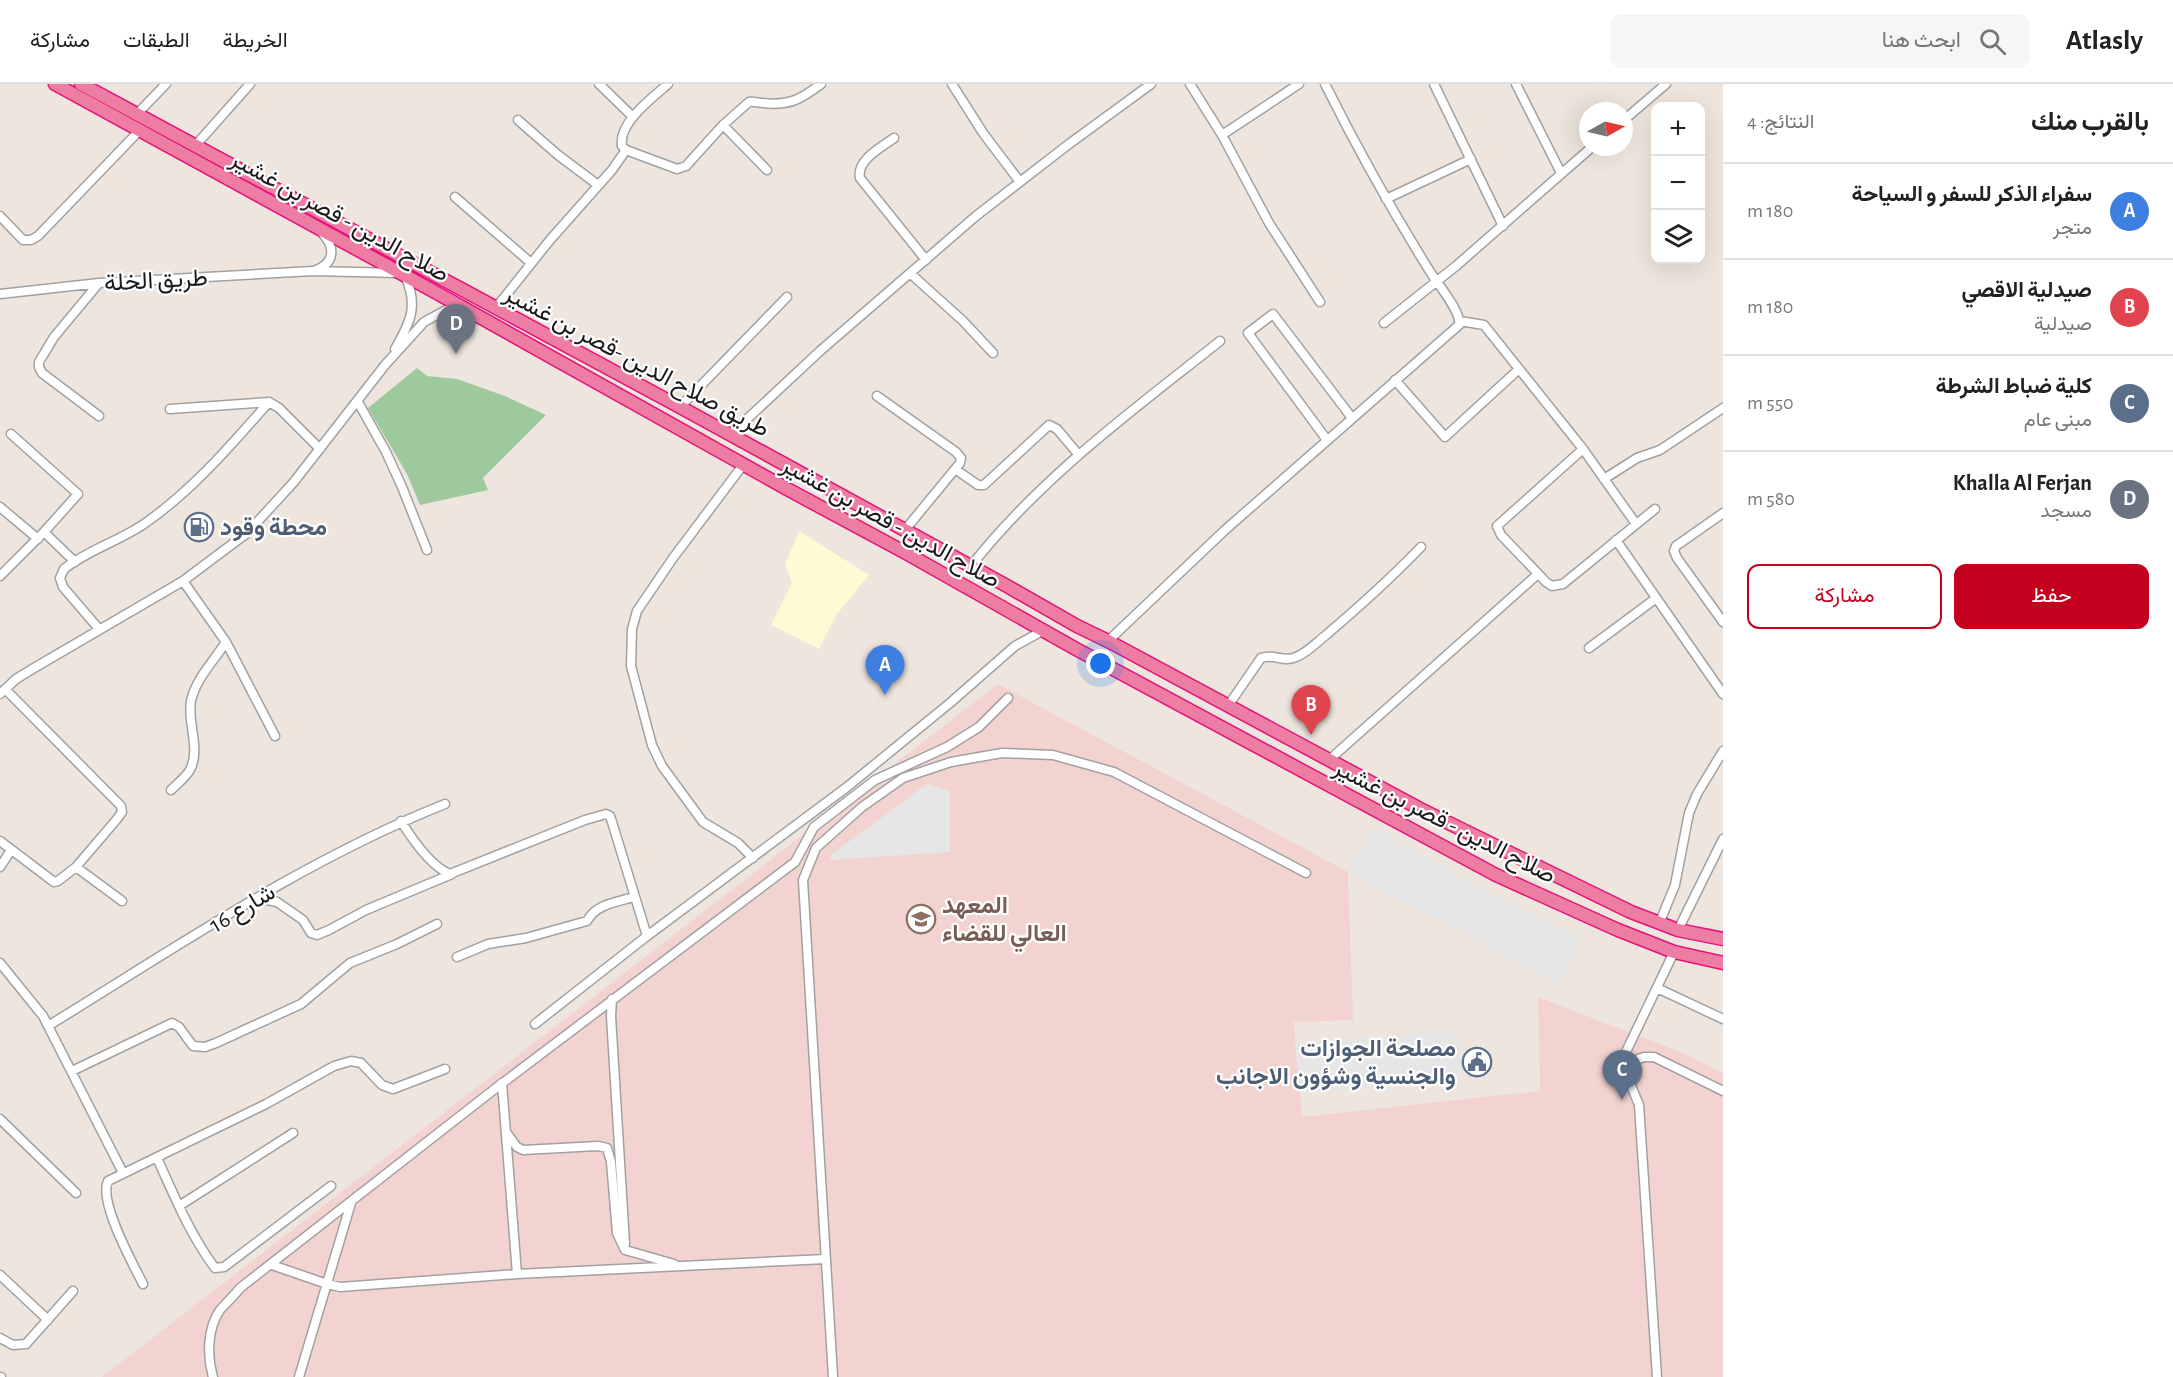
<!DOCTYPE html>
<html lang="ar">
<meta charset="utf-8">
<style>
body{margin:0;font-family:"Alegreya Sans",Vazirmatn,sans-serif;background:#f6f6f6;color:#222;direction:rtl}
.controls{position:absolute;right:18px;top:18px;display:grid;overflow:hidden;border-radius:12px;box-shadow:0 6px 24px #0002}
.controls button{width:54px;height:54px;display:grid;place-items:center;padding:0;border:0;border-bottom:2px solid #e0e0e0;background:#fff;color:#222;font:30px sans-serif}
.compass{position:absolute;left:1579px;top:18px;width:54px;height:54px;border-radius:50%;background:#fff;box-shadow:0 6px 24px #0002;rotate:82deg}
.you{position:absolute;left:1101px;top:580px;width:21px;height:21px;margin:-15px;border:4px solid #fff;border-radius:50%;background:#1a73e8;box-shadow:0 0 0 9px #1a73e833}
.badge{display:grid;place-items:center;width:39px;height:39px;border-radius:50%;background:#c5001e;color:#fff;font-size:20px;font-weight:700}
.pin{position:absolute;translate:-50% -50px;filter:drop-shadow(0 2px 3px #0008)}
.pin::after{content:'';position:absolute;top:32px;width:21px;height:18px;background:inherit;clip-path:polygon(0 0,100% 0,50% 100%)}
.list{margin:0;padding:0;list-style:none}
h2{display:flex;justify-content:space-between;align-items:center;height:78px;margin:0;padding:0 24px;font-size:26px}
h2 small{font-size:20px;font-weight:400;color:#767676}
.list li{display:grid;grid-template-columns:39px 1fr auto;gap:18px;align-items:center;box-sizing:border-box;height:96px;padding:0 24px;border-top:2px solid #e0e0e0}
.list b{display:block;font-size:22px;white-space:nowrap}
.list p{margin:0;font-size:20px;white-space:nowrap;color:#767676}
.list em{font-size:20px;font-style:normal;color:#767676}
.actions{display:flex;gap:12px;padding:18px 24px}
.actions a{flex:1;padding:14px 0;border:2px solid #c5001e;border-radius:12px;text-align:center;font-size:21px;color:#c5001e}
.actions .main{background:#c5001e;color:#fff}
.icon{flex:none;width:33px;height:33px;fill:none;stroke:currentColor;stroke-width:2;stroke-linecap:round;stroke-linejoin:round}
.map{position:relative;flex:none;width:1723px;height:1293px;overflow:hidden;direction:ltr}
header{display:flex;align-items:center;gap:36px;box-sizing:border-box;height:84px;padding:0 30px;background:#fff;border-bottom:2px solid #e0e0e0}
header strong{font-size:28px}
nav{display:flex;gap:33px;margin-inline-start:auto;font-size:21px}
.search{width:420px;height:54px;background:#f6f6f6;display:flex;align-items:center;gap:15px;box-sizing:border-box;padding:0 21px;border-radius:12px;color:#767676;font-size:22px}
main{display:flex}
aside{flex:1;background:#fff}
.map>svg:first-child{display:block}
</style>
<header>
<strong>Atlasly</strong>
<div class="search"><svg class="icon" aria-label="search" viewBox="0 0 24 24"><circle cx="10" cy="10" r="6"/><path d="M15 15l6 6"/></svg>ابحث هنا</div>
<nav><a>الخريطة</a><a>الطبقات</a><a>مشاركة</a></nav>
</header>
<main>
<aside>
<h2>بالقرب منك<small>النتائج: 4</small></h2>
<ul class="list">
<li><span class="badge" style="background:#3f7fe0">A</span><div><b>سفراء الذكر للسفر و السياحة</b><p>متجر</p></div><em>180 m</em></li>
<li><span class="badge" style="background:#e0444e">B</span><div><b>صيدلية الاقصي</b><p>صيدلية</p></div><em>180 m</em></li>
<li><span class="badge" style="background:#5c6f8a">C</span><div><b>كلية ضباط الشرطة</b><p>مبنى عام</p></div><em>550 m</em></li>
<li><span class="badge" style="background:#6b7280">D</span><div><b>Khalla Al Ferjan</b><p>مسجد</p></div><em>580 m</em></li>
</ul>
<div class="actions"><a class="main">حفظ</a><a>مشاركة</a></div>
</aside>
<div class="map">
<svg width="1723" height="1293" viewBox="0 0 1723 1293">
<rect width="100%" height="100%" fill="#eee6de"/>
<path fill="#fff9d6" d="M799,447L869,491L837,530L819,565L771,541L792,499L785,481Z"/>
<path fill="#f2d3cf" d="M998,600L1348,788L1353,936L1294,938L1302,1033L1540,1007L1538,913L1683,969L1723,989V1293H102Z"/>
<path fill="#9dc99d" d="M417,284L427,292L457,295L505,312L546,331L483,394L488,406L420,421L407,390L368,324Z"/>
<path fill="#e6e6e6" d="M927,700L950,707V768L830,776L832,770Z
M1374,743L1473,800L1581,853L1559,901L1348,788Z
M1458,946L1462,994L1300,1009L1295,960Z"/>
<g fill="none" stroke-linecap="round" stroke-linejoin="round">
<g stroke="#a1a1a1" stroke-width="11">
<path id="minor" d="M599,0L632,32
M952,0L983,49L1020,98
M1190,0L1222,51L1269,139L1320,218
M1434,0L1503,142
M1516,0L1561,89
M137,30L166,0
M518,36L558,71L598,101
M1624,36L1666,0
M723,41L767,86
M1222,51L1299,0
M894,54C882,63 856,76 860,94L926,176
M195,62L250,0
M626,66L677,85L686,82L723,41L749,18C754,17 758,19 763,19C790,22 801,15 821,0
M455,113L531,179
M1386,115L1471,75
M0,132L23,156H31L38,152L140,46
M316,186C335,179 335,163 323,150
M911,190L963,237L993,269
M0,210L99,199L313,187L398,189
M495,225L550,156L612,86L626,66L622,62C618,39 652,14 668,0
M1460,237L1484,241L1583,365L1636,440
M1384,239L1456,182L1592,63
M395,265C410,239 419,222 405,192
M1395,296L1445,353L1519,285
M877,312L956,368L961,374L960,379L905,446
M358,318L386,368L402,403L427,466
M680,323L787,213
M170,325L269,318L279,324L320,365
M99,332L42,289L39,283V278L54,253L99,199
M730,351L820,267L976,132L1069,60L1151,0
M1327,356L1248,249L1273,230L1352,334
M1583,365L1497,442L1501,451L1546,498L1552,502L1563,500L1655,425
M743,381L673,474L637,527L632,545L631,582L652,661L662,682L703,738L738,759L753,774
M955,385L978,401H984L1049,341L1057,345L1078,370
M1604,395L1637,374L1660,366L1723,324
M0,423L38,455
M1723,429L1676,462L1674,467L1677,474L1723,538
M44,448L75,478
M1616,456L1723,610
M971,482C1041,393 1132,327 1220,257
M0,492L44,448L78,410L11,350
M183,497L226,558L275,652
M99,545L63,503L60,494L64,485C88,466 119,457 144,440C193,406 230,362 269,318
M1108,557L1225,446L1459,241C1462,228 1436,198 1429,186C1391,125 1357,64 1325,0
M1589,564L1655,515
M5,605L121,722L122,728L117,735L76,783
M0,610L16,595L34,584L183,497L247,449L293,399L385,281L424,238L446,226L463,225
M1228,622L1261,574C1272,569 1285,579 1296,573C1307,569 1317,558 1326,551C1359,523 1391,494 1421,463
M1329,676L1538,490
M171,706C177,700 185,694 190,686C201,665 187,639 191,617C196,594 214,577 226,558
M401,737C412,755 430,782 450,790L585,736L606,730L610,732L612,738L647,852
M0,757L54,798L58,797L76,783L122,817
M0,783L11,766
M258,814L277,818L303,836L311,849L317,851L329,846L366,826L452,790
M1659,840L1675,801L1689,729L1697,710L1723,667
M1678,846L1723,755
M457,873L488,860L526,854L587,837C596,820 617,818 634,813
M0,879L43,932L123,1089
M1657,904L1723,935
M612,915L611,932L625,1160
M535,940L647,852L847,703L950,619L1015,562L1044,546
M48,942C177,863 304,776 445,720
M1623,974L1674,868
M1611 987a13 13 0 1 1 26 0a13 13 0 1 1-26 0Z
M1633,977L1644,973H1654L1723,1007
M72,987L172,939L179,943L193,962L205,963L216,959L301,920L350,879L397,860L437,840
M502,999L517,1190
M1630,999L1639,1021L1657,1293
M0,1035L76,1109
M506,1048L517,1063L523,1066L598,1062L607,1064L611,1078L617,1149L625,1166L674,1180
M157,1074C174,1111 190,1151 215,1184L224,1183L331,1102
M179,1122L293,1049
M272,1181L327,1200L340,1203L517,1190L826,1175
M0,1191L48,1236
M143,1200C133,1180 98,1117 108,1097L266,1020L334,982L351,977L361,979L382,1001L393,1005L445,985
M0,1254L13,1261L26,1260L73,1207
M0,1293H1
M213,1293C207,1272 207,1245 220,1226C226,1219 234,1212 240,1204L496,1004L795,778L814,743L875,696L947,663L979,643L1008,614
M299,1293L351,1119
M833,1293L803,796L816,764L862,723L903,694L951,678L1002,669L1053,671L1114,688L1306,789"/>
</g>
<g stroke="#e5127a" stroke-width="15">
<path id="highway" d="M55,0L435,208L789,406L906,469L1076,565L1496,791L1618,846L1674,868L1723,879
M81,0L680,323L1007,502L1077,542L1108,557L1424,727L1631,828L1678,846L1723,855"/>
</g>
<use href="#minor" stroke="#fff" stroke-width="8"/>
<use href="#highway" stroke="#ee7da3" stroke-width="12"/>
</g>
<defs>
<g id="fuel-ring" transform="scale(1.5)"><circle r="9.5" fill="#fff" stroke="#5c6f8a" stroke-width="1.5"/><path d="M-5.5-6h7V0h2V4h1.3V-2.5L3-4.5l.8-.8L6-3V5H2.5V1h-1V6h-7ZM-4.2-4.7v3.2H.2V-4.7Z" fill="#5c6f8a"/></g>
<g id="university-ring" transform="scale(1.5)"><circle r="9.5" fill="#fff" stroke="#8d6e63" stroke-width="1.5"/><path d="M0-5L7-2L0 1L-7-2ZM-4 1L0 2.5L4 1V4Q0 6-4 4Z" fill="#8d6e63"/></g>
<g id="civic-ring" transform="scale(1.5)"><circle r="9.5" fill="#fff" stroke="#5c6f8a" stroke-width="1.5"/><path d="M-.6-6.5H3V-4.5H.6V-3L4-1V1h2V6H-6V1h2V-1L-.6-3ZM-1.2 2.5V6h2.4V2.5Z" fill="#5c6f8a"/></g>
</defs>
<g fill-rule="evenodd">
<use href="#fuel-ring" x="199" y="443"/>
<use href="#university-ring" x="921" y="835"/>
<use href="#civic-ring" x="1477" y="978"/>
</g>
<g text-anchor="middle" stroke-width="4.5" stroke-linejoin="round" paint-order="stroke">
<g font-size="24" fill="#1a1a1a" stroke="#fff">
<text transform="translate(340 132) rotate(29)" y="8">صلاح الدين - قصر بن غشير</text>
<text transform="translate(156 196) rotate(-3)" y="8">طريق الخلة</text>
<text transform="translate(637 277) rotate(28)" y="8">طريق صلاح الدين -قصر بن غشير</text>
<text transform="translate(891 438) rotate(29)" y="8">صلاح الدين - قصر بن غشير</text>
<text transform="translate(1445 737) rotate(27)" y="8">صلاح الدين - قصر بن غشير</text>
<text transform="translate(242 824) rotate(-31)" y="8">شارع 16</text>
</g>
<g font-size="24" font-weight="bold" fill="#4e5e75" stroke="#fff" text-anchor="start">
<text x="220" y="451">محطة وقود</text>
<text x="1456" y="972" text-anchor="end">مصلحة الجوازات<tspan x="1456" dy="28">والجنسية وشؤون الاجانب</tspan></text>
</g>
<g font-size="24" font-weight="bold" fill="#785e54" stroke="#fff" text-anchor="start">
<text x="942" y="829">المعهد<tspan x="942" dy="28">العالي للقضاء</tspan></text>
</g>
</g>
</svg>
<div class="controls">
<button>+</button>
<button>−</button>
<button><svg class="icon" aria-label="layers" viewBox="0 0 24 24"><path d="M12 4l9 5-9 5-9-5zM3 14l9 5 9-5"/></svg></button>
</div>
<svg class="compass" viewBox="-18 -18 36 36"><path d="M0-13l5 13h-10z" fill="#e53935"/><path d="M0 13l5-13h-10z" fill="#767676"/></svg>
<div class="you"></div>
<div class="pin badge" style="left:885px;top:611px;background:#3f7fe0">A</div>
<div class="pin badge" style="left:1311px;top:651px;background:#e0444e">B</div>
<div class="pin badge" style="left:1622px;top:1016px;background:#5c6f8a">C</div>
<div class="pin badge" style="left:456px;top:270px;background:#6b7280">D</div>
</div>
</main>
